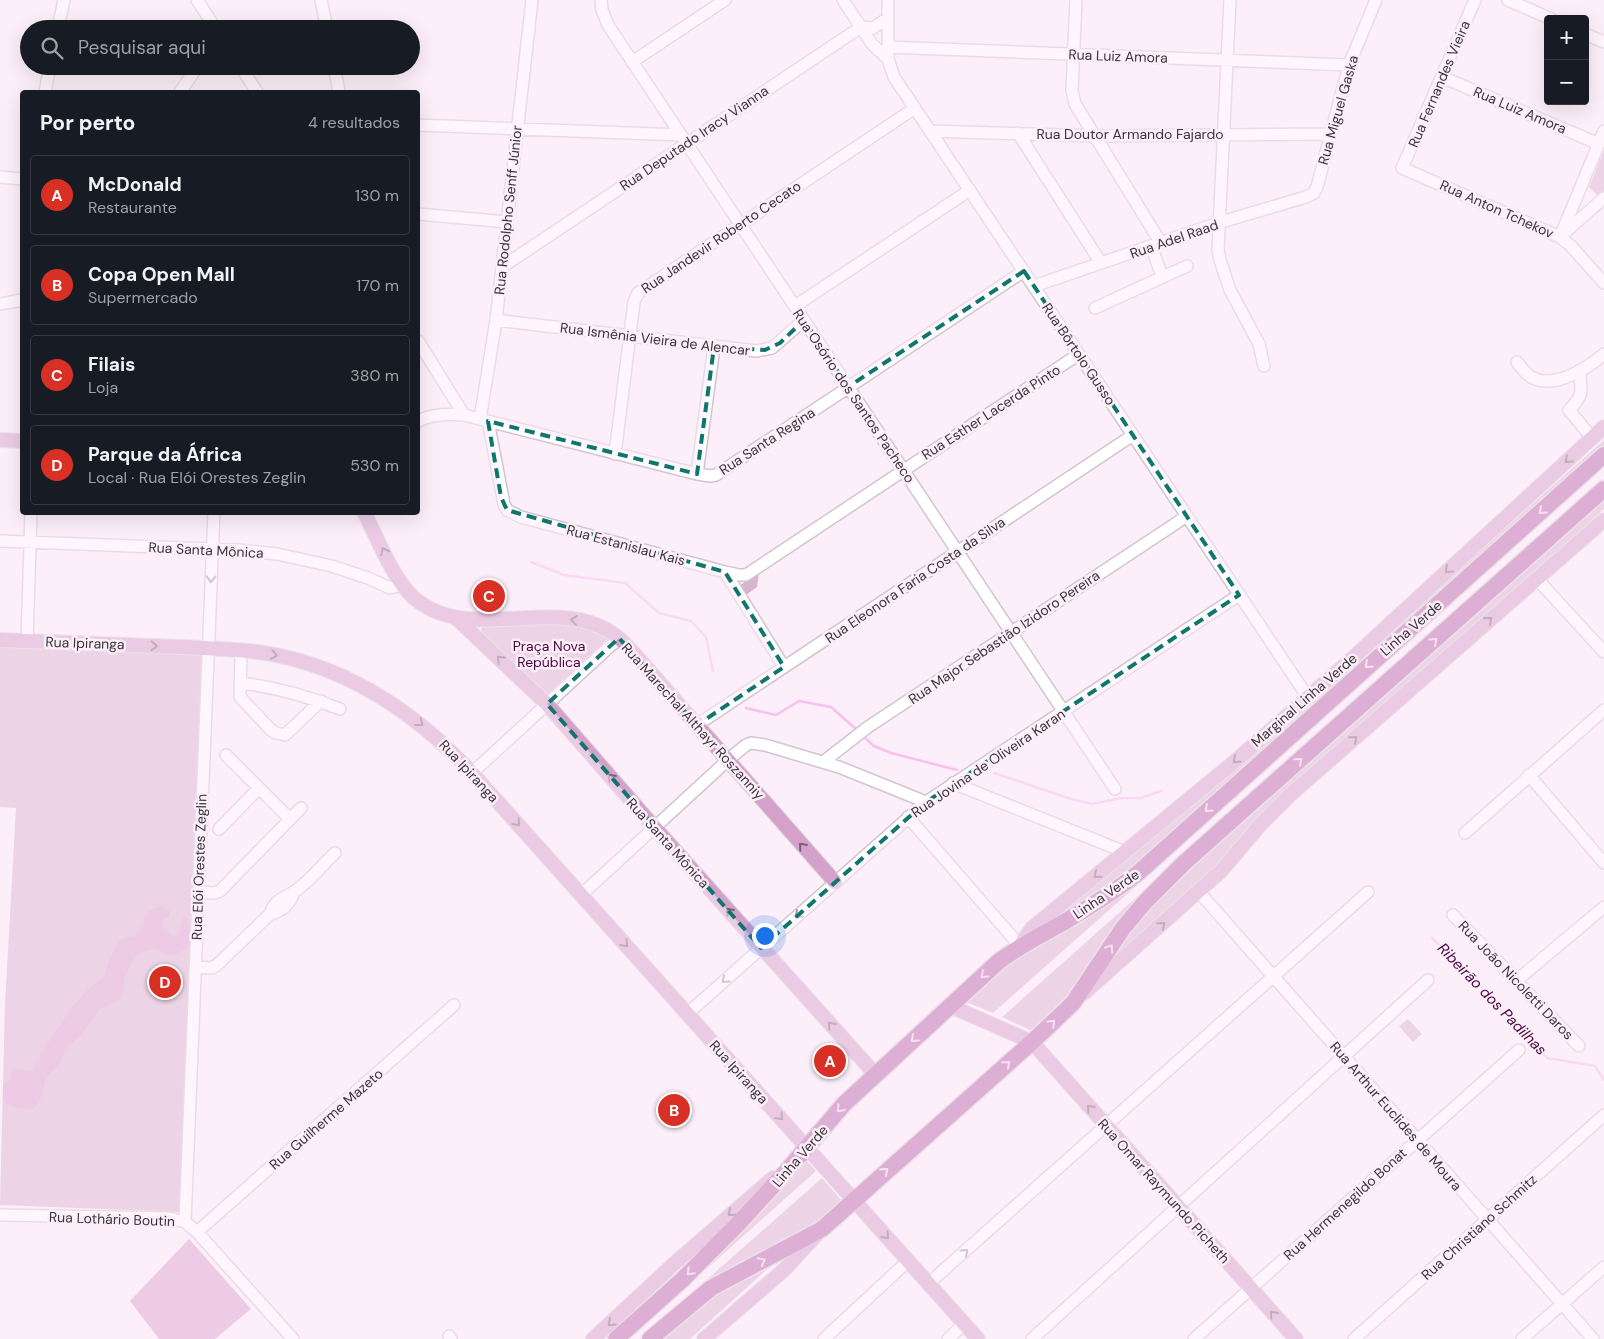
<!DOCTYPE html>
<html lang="pt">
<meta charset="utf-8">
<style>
body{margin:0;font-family:"DM Sans",sans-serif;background:#242831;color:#f1f3f6}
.controls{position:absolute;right:15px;top:15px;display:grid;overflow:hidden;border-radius:5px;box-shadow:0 5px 20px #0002}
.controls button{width:45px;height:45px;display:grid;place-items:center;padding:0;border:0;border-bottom:1px solid #363941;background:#171b24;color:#f1f3f6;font:25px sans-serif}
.you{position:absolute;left:764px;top:935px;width:18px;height:18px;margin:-12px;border:4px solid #fff;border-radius:50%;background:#1a73e8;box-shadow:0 0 0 8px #1a73e833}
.badge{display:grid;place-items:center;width:32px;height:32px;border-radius:50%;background:#d93025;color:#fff;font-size:16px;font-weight:700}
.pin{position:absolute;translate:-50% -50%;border:2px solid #fff;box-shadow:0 1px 5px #0006}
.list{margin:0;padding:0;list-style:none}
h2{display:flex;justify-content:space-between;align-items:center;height:65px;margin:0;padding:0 20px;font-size:21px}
h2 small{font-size:16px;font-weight:400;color:#9ea1a6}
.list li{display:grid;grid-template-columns:32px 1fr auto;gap:15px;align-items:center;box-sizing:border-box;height:80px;margin:0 10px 10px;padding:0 10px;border:1px solid #363941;border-radius:5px}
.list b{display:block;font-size:19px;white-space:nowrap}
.list p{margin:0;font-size:16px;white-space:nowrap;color:#9ea1a6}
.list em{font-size:16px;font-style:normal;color:#9ea1a6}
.icon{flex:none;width:28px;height:28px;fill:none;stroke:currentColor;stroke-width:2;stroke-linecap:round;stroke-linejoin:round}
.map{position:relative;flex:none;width:1604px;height:1339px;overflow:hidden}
.search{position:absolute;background:#171b24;box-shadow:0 5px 20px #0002;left:20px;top:20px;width:400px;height:55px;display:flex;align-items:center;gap:12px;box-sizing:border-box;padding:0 18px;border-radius:28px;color:#9ea1a6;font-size:19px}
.panel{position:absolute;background:#171b24;box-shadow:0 5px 20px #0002;left:20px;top:90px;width:400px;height:425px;border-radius:5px}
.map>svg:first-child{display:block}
</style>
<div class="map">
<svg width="1604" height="1339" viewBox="0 0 1604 1339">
<rect width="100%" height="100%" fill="#fdeff9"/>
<path fill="#d8b4cf" d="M1604,150V191L1598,196L1589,187Z
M1604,440V449L1135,868L1092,898L1040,926L1063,910L1069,908L1175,815L1256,751Z
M1604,501V509L1112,961L1136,923L1199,862Z
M759,573L757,587L746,595L740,585Z
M572,623L607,635V644L547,697L480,633L483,624Z
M0,644L203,653L181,1212L0,1205L5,1004L16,808L0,807Z
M1140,878L1143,880L993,1013L966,1002L1014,957Z
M1148,887L1150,889C1113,938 1079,991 1032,1031L1002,1017Z
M1408,1019L1422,1034L1413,1042L1399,1026Z
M804,1158L816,1171L682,1291Z
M822,1178L842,1201L811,1226L687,1297Z
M775,1262L690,1339H662L712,1295Z"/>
<path fill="#daa1cd" d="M158,907H163L170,911L169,917L164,919L162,926L171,936L178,935L183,918L185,917L188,919L190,928L188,948L172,956L165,955L156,948L143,952L135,957L125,977L122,996L120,1000L101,1008L80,1036L70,1045L56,1068L46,1077L42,1096L35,1108L32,1110L14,1107L5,1104L3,1099V1085L10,1080L11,1070L14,1068L31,1071L35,1067L43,1050L72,1007L87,990L104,977L109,960L119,941L123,938L136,936L148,911Z
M189,1239L251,1309L215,1339H159L130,1301Z"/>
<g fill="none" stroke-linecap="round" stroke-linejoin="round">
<path stroke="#fabfec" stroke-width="2.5" d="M531,562L564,575L625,583L659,613L691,621L706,637L713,671
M746,708L776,715L799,701L831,707L857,730
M863,736L874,746L891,753L957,770
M994,773L1071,799L1092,804L1121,798H1141L1161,791
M1432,938L1473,978L1547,1058L1595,1066L1604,1080"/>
<g stroke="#d3c5cf" stroke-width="14">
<path id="minor" d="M197,0L216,29
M321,0L327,29
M601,0L602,10L608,25L1115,789
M843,0L872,44L888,59
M888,0V59L894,77L1307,696
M1076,0L1072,90L1075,104L1161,243
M1230,0L1218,249L1220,260L1230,290L1259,344L1264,366
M1475,0L1402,168L1560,237L1571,246L1604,283
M1508,0L1551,19
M58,29L64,0
M1585,34L1604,42
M888,47L1349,65
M632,62L725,0
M240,66L257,92
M334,66L339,92
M1442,77L1599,144
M45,92L50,66
M180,92L198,66
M418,125L681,135
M930,131L1094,136L1331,134
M1018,133L1101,263
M0,177L22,179
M418,214L507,222
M1562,235L1604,198
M1560,237L1604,131
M1151,246L1162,276
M502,267L861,27L873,28L888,18
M1034,286L1218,223L1306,197L1314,193L1317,187L1349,65L1376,0
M0,304L22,300
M795,306L970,190
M1095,308L1187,266
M496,320L756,351L772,348L804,320
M418,341L464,415
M1517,362C1522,368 1526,375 1533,378C1555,389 1588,368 1604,354
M1579,371C1582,391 1584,395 1569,410L1592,438
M480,419L496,320L532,0
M418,421C433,414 447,413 464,415L697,474L710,476L716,475L1024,271
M488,421L504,504L507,510L521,517L725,572L784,667
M615,454L634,302L638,293L915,108
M697,474L714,347
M0,541L238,550L277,554L332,566L368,578L390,588L398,586L399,579
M725,572L739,575H746L1079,354
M1537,579L1604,652
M27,641L31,512
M241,650L240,697L271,730L276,733L285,735L321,701
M241,683C275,687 307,696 340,709
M697,725L1133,435
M226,755L290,819
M823,762L868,727L1187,516
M472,773L619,638
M1529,775L1604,863
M953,783L1125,852
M908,817L1020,946
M219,829L259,788
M1465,833L1604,710
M198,892L214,893L220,891L301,808
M1199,892L1593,1339
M581,895L728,760L746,745L751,743L765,745L839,767L926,802
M270,914C283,911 290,904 294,892
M1453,915L1579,1046
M195,967L212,968L217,965L270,914C276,897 283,900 295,891C309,882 322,865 335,853
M1516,981L1604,907
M687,1014L926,802L1239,595
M0,1215L169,1218L185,1222L197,1232L293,1339
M185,1222L214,512
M197,1232L454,1005
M928,1284L1368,892
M449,1336L451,1339
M824,1339L908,1261
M948,1339L964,1324
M1032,1339L1428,980
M1194,1339L1519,1050
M1354,1339L1604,1115
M1522,1339L1604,1267"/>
</g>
<g stroke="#d4d3d3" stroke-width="16">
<path id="major" d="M0,440L22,441
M364,512C378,539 392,578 414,598C465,642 543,601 599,626C612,631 623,641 632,651L835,882
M455,617L547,704L654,827L875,1074
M0,640C51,642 101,644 152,646C188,647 223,648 258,652C344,664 414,711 472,773L978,1339
M1020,946L1031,929L1233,763L1355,656L1604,427
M1084,993L1221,871L1260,825L1290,795L1604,520
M950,1006L1032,1042L1296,1339
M593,1339L676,1262L773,1178
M704,1339L785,1269L817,1234"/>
</g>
<g stroke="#d4d3d3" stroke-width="19">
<path id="highway" d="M616,1339L682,1280L739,1223L784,1174L844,1104L998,962C1018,947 1039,936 1061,924C1088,908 1114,892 1138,873L1604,455
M650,1339L711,1288L822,1229L1032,1042L1073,1003L1123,928L1145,902L1184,863L1604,489"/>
</g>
<use href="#minor" stroke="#fff" stroke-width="11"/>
<use href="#major" stroke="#d5a1cb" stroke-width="14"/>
<use href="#highway" stroke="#b963a8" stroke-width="16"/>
</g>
<defs><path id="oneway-chevron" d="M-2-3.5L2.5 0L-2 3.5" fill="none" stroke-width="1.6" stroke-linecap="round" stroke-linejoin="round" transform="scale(1.25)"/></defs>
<g stroke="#786073">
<use href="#oneway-chevron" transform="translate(1568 460) rotate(138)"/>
<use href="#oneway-chevron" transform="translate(384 551) rotate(-117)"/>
<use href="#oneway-chevron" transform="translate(1448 570) rotate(137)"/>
<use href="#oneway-chevron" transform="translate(574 620) rotate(-173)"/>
<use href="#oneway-chevron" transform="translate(1489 620) rotate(-41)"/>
<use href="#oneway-chevron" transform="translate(154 646) rotate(2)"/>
<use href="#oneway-chevron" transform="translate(274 655) rotate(11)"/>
<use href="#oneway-chevron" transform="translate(500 659) rotate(-136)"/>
<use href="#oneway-chevron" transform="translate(420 723) rotate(37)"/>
<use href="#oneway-chevron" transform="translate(1354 739) rotate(-41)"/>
<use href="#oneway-chevron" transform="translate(1236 760) rotate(139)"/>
<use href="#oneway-chevron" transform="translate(611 777) rotate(-131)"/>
<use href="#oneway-chevron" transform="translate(517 823) rotate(48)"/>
<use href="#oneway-chevron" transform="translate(802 846) rotate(-131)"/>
<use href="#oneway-chevron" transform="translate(1097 875) rotate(141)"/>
<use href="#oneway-chevron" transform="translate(729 911) rotate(-132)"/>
<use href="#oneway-chevron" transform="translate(1162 925) rotate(-41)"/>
<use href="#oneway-chevron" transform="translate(625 944) rotate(48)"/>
<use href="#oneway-chevron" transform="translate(831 1025) rotate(-132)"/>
<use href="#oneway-chevron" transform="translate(1090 1108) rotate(-132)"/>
<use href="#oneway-chevron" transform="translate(780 1117) rotate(48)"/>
<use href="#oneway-chevron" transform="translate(731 1213) rotate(139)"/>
<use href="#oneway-chevron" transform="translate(886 1236) rotate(48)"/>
<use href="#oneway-chevron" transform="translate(1273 1314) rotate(-132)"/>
<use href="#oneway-chevron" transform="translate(611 1323) rotate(137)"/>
</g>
<g stroke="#eccce5">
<use href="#oneway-chevron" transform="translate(1542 511) rotate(138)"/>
<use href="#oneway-chevron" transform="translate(1434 641) rotate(-42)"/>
<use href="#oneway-chevron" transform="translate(1368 665) rotate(139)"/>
<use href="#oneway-chevron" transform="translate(1299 761) rotate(-41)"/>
<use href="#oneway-chevron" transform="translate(1208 809) rotate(139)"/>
<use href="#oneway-chevron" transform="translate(1110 948) rotate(-56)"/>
<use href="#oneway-chevron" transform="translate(984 975) rotate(138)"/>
<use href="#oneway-chevron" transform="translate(1052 1023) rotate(-44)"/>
<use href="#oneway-chevron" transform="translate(914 1039) rotate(138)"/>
<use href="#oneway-chevron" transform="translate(1007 1064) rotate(-41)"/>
<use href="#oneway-chevron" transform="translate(840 1109) rotate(132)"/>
<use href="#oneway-chevron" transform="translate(885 1171) rotate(-41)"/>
<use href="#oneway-chevron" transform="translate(762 1261) rotate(-28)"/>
<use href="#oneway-chevron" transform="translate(690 1272) rotate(135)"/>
</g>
<g stroke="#9c9a9c">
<use href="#oneway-chevron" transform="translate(211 579) rotate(92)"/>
<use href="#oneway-chevron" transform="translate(798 915) rotate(138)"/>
<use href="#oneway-chevron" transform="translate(725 980) rotate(138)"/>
<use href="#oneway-chevron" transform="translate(965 1252) rotate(-42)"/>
</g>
<path d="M0 0H1604V1339H0ZM1024,271L1239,595L926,802L761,948L547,704L619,638L697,725L784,667L725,572L507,510L501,497L488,421L697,474L714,347L765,350L780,343L804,320L848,387Z" fill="#fdeff9" fill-opacity=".55" fill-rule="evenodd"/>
<path fill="none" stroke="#0f766e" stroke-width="4" stroke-dasharray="10 6" stroke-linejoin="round" d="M1024,271L1239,595L926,802L761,948L547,704L619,638L697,725L784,667L725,572L507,510L501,497L488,421L697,474L714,347L765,350L780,343L804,320L848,387Z"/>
<g text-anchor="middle" stroke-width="5" stroke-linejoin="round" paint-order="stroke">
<g font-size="14" fill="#3a3538" stroke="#fdeff9">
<text transform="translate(1118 56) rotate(2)" y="5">Rua Luiz Amora</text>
<text transform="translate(1439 84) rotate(-67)" y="5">Rua Fernandes Vieira</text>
<text transform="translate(1338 110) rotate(-74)" y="5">Rua Miguel Gaska</text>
<text transform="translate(1520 110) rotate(23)" y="5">Rua Luiz Amora</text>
<text x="1130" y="139">Rua Doutor Armando Fajardo</text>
<text transform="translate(694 138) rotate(-34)" y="5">Rua Deputado Iracy Vianna</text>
<text transform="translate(1497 209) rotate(24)" y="5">Rua Anton Tchekov</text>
<text transform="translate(508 210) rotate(-84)" y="5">Rua Rodolpho Senff Júnior</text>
<text transform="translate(721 237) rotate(-34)" y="5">Rua Jandevir Roberto Cecato</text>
<text transform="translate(1174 239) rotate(-19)" y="5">Rua Adel Raad</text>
<text transform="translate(655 339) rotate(7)" y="5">Rua Ismênia Vieira de Alencar</text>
<text transform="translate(1079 354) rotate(56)" y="5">Rua Bôrtolo Gusso</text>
<text transform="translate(854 396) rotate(56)" y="5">Rua Osório dos Santos Pacheco</text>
<text transform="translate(991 412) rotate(-33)" y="5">Rua Esther Lacerda Pinto</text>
<text transform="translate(767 441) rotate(-33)" y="5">Rua Santa Regina</text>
<text transform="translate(626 545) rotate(15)" y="5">Rua Estanislau Kais</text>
<text transform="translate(206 550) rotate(3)" y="5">Rua Santa Mônica</text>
<text transform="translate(915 580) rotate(-34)" y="5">Rua Eleonora Faria Costa da Silva</text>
<text transform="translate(1411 628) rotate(-41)" y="5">Linha Verde</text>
<text transform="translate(1004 637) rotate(-34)" y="5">Rua Major Sebastião Izidoro Pereira</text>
<text transform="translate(85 643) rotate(2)" y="5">Rua Ipiranga</text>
<text transform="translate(1304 700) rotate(-41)" y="5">Marginal Linha Verde</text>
<text transform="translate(693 721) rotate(48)" y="5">Rua Marechal Althayr Roszanniy</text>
<text transform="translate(988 763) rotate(-34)" y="5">Rua Jovina de Oliveira Karan</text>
<text transform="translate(469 771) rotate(47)" y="5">Rua Ipiranga</text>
<text transform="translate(668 843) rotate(48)" y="5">Rua Santa Mônica</text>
<text transform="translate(199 867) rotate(-88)" y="5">Rua Elói Orestes Zeglin</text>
<text transform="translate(1106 894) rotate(-34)" y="5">Linha Verde</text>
<text transform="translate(1516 980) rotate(46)" y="5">Rua João Nicoletti Daros</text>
<text transform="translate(739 1072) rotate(48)" y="5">Rua Ipiranga</text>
<text transform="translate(1396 1116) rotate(49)" y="5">Rua Arthur Euclides de Moura</text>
<text transform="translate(326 1119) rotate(-41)" y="5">Rua Guilherme Mazeto</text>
<text transform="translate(800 1156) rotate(-49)" y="5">Linha Verde</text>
<text transform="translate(1164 1191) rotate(48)" y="5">Rua Omar Raymundo Picheth</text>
<text transform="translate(1345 1204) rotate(-42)" y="5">Rua Hermenegildo Bonat</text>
<text transform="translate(112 1219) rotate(2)" y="5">Rua Lothário Boutin</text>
<text transform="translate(1479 1227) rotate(-42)" y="5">Rua Christiano Schmitz</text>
</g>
<g font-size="14" fill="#490440" stroke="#fdeff9">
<text x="549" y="651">Praça Nova<tspan x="549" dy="16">República</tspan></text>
</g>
<g font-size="15" font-style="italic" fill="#4a0541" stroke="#fdeff9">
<text transform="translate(1492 999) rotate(46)" y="5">Ribeirão dos Padilhas</text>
</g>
</g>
</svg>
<div class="controls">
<button>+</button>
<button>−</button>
</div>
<div class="you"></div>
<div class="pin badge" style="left:830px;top:1061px">A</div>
<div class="pin badge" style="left:674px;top:1110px">B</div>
<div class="pin badge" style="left:489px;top:596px">C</div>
<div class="pin badge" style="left:165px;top:982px">D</div>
<div class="search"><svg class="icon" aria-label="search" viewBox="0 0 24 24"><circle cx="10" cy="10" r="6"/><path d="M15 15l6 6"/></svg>Pesquisar aqui</div>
<section class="panel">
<h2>Por perto<small>4 resultados</small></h2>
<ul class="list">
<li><span class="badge">A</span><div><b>McDonald</b><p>Restaurante</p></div><em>130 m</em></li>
<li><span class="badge">B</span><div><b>Copa Open Mall</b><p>Supermercado</p></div><em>170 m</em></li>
<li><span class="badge">C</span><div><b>Filais</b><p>Loja</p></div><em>380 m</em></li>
<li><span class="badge">D</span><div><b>Parque da África</b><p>Local · Rua Elói Orestes Zeglin</p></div><em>530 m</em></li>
</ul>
</section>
</div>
